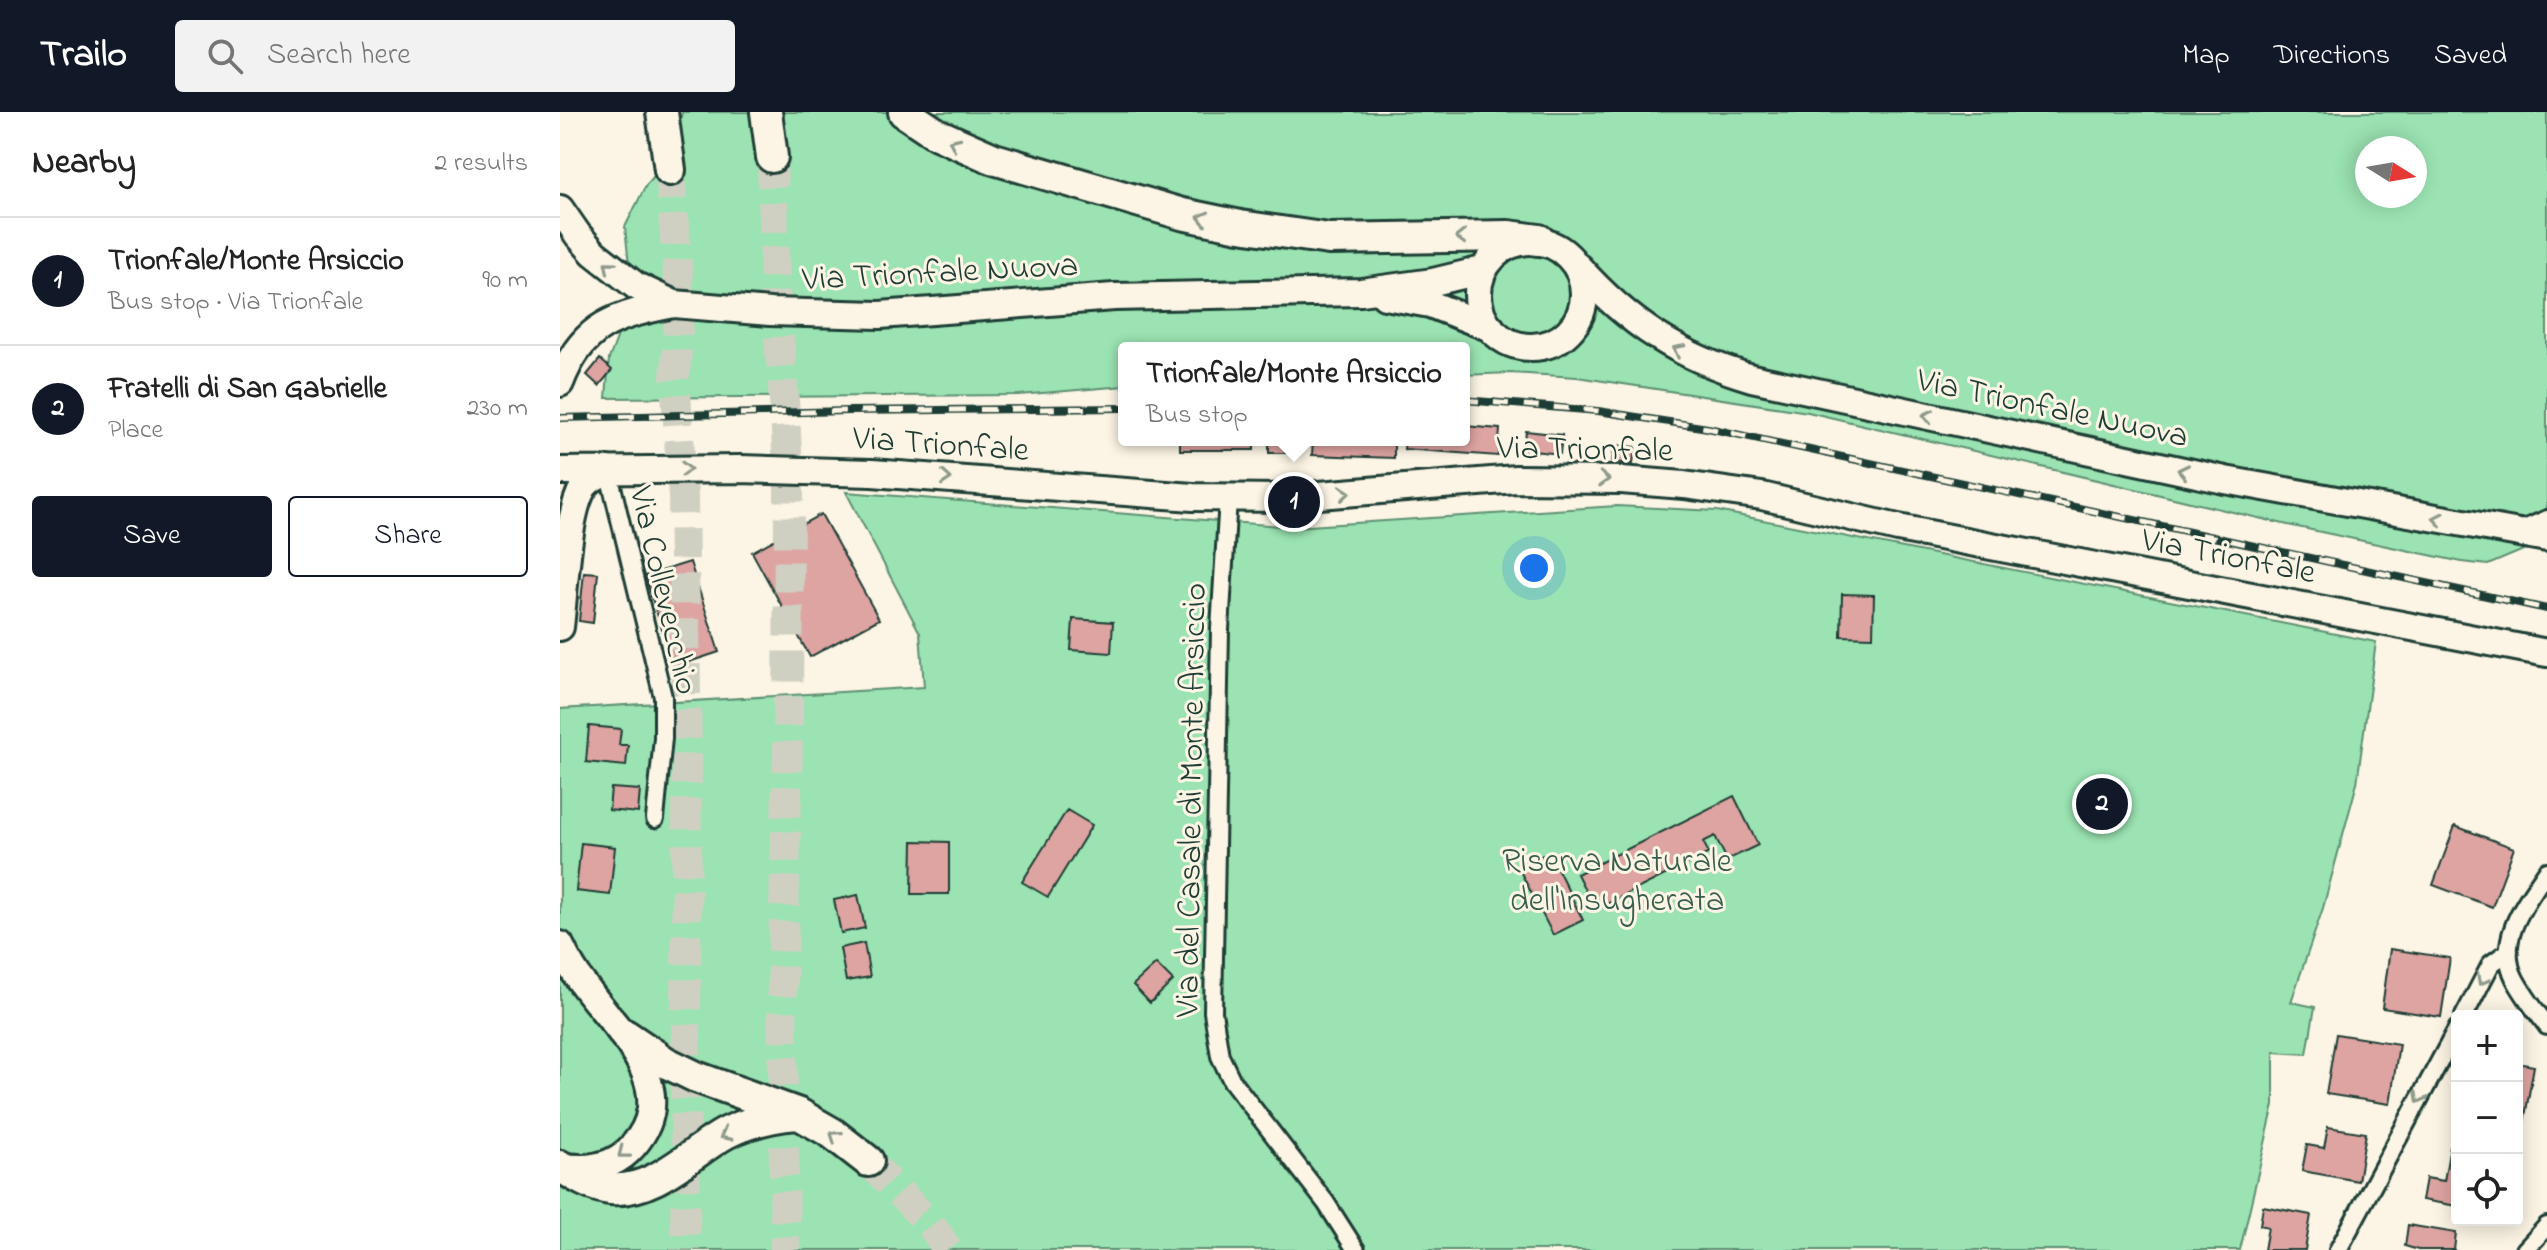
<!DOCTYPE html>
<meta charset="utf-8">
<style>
body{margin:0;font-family:"Indie Flower",sans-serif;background:#f2f2f2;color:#222}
.controls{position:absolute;right:24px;bottom:24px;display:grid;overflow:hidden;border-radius:8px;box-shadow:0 4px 20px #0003}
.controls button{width:72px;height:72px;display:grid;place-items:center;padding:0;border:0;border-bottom:2px solid #e0e0e0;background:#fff;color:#222;font:40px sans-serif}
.compass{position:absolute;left:1795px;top:24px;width:72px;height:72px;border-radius:50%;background:#fff;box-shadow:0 4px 20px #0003;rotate:101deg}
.you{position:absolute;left:974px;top:456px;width:28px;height:28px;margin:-20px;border:6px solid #fff;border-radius:50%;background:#1a73e8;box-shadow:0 0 0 12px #1a73e833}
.badge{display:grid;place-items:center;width:52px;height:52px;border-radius:50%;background:#111827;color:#fff;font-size:26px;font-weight:700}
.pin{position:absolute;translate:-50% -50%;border:4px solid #fff;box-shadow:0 2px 8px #0006}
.popup{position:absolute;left:558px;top:230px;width:352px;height:104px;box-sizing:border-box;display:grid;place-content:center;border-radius:8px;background:#fff;filter:drop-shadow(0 2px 6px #0005);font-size:26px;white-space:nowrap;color:#767676}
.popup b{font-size:30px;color:#222}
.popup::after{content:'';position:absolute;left:50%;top:100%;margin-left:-16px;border:16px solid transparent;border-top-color:#fff}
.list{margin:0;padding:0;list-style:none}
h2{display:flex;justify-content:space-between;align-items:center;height:104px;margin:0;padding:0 32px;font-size:34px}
h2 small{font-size:26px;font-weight:400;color:#767676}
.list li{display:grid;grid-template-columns:52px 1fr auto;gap:24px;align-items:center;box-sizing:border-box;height:128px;padding:0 32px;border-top:2px solid #e0e0e0}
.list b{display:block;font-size:30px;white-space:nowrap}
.list p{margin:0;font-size:26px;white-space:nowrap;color:#767676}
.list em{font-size:26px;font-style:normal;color:#767676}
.actions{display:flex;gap:16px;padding:24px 32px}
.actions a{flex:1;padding:18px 0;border:2px solid #111827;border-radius:8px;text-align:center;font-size:28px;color:#111827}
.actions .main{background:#111827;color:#fff}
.icon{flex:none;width:44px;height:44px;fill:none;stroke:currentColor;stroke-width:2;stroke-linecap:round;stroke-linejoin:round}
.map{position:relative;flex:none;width:1987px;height:1138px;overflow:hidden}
header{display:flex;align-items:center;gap:48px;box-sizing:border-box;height:112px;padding:0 40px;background:#111827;color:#fff}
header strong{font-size:38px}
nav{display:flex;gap:44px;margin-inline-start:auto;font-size:28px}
.search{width:560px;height:72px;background:#f2f2f2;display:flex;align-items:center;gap:20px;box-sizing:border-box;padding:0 28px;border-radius:8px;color:#767676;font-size:30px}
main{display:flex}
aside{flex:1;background:#fff}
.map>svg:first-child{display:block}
</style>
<header>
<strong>Trailo</strong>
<div class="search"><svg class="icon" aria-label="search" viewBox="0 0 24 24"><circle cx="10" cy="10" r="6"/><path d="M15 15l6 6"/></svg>Search here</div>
<nav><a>Map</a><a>Directions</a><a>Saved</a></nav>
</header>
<main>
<aside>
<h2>Nearby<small>2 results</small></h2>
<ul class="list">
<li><span class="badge">1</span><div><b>Trionfale/Monte Arsiccio</b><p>Bus stop · Via Trionfale</p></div><em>90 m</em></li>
<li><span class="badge">2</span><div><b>Fratelli di San Gabrielle</b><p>Place</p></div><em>230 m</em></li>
</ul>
<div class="actions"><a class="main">Save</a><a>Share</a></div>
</aside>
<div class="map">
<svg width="1987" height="1138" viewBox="0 0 1987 1138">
<rect width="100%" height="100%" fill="#fcf5e5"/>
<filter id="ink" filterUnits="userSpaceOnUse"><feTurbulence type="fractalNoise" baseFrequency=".0125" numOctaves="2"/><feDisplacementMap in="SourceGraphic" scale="16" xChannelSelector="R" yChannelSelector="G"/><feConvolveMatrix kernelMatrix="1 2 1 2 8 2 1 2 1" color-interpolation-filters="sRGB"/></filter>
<g filter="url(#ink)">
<path fill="#9be3b2" stroke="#5d9073" stroke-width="2" fill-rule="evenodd" d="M122,0H1987V428L1928,453L1902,450L1728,413L1248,300L1017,265L950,261L904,263V236H564V274L459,283L46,286L49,247L57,226L66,190L69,153L65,115L86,73L96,62L117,23ZM1807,36H1855V84H1807Z
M286,380L733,415L1057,394L1157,399L1816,530L1797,671L1763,796L1731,890L1755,895L1747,942L1714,940V993L1680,1138H0V597L364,575L360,521Z"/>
<path fill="#dea4a2" stroke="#1f3d34" stroke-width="2" d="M40,247L52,258L39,274L27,263Z
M904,314L940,317L938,344L844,337L845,328H904Z
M966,319L1002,323L1000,342L964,338Z
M620,328H694V338H620Z
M709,328H740V341H709Z
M753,328H834V346L752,343Z
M1054,333L1075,335L1073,352L1052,350Z
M261,402L319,507L250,545L192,440Z
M130,450L159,540L114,555L85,464Z
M24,460L38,461L33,511L19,509Z
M1282,482L1314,483L1313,525L1281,524Z
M513,507L553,510L551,541L511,538Z
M29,614L61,617L59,633H68L66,654L26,650Z
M51,676L80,678L78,701L49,698Z
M1174,684L1198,733L1167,748L1155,724L1143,730L1149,741L1035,798L1017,762Z
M507,698L532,713L488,785L462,770Z
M1895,714L1954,736L1932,795L1873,773Z
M353,729L389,730V782H352Z
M21,731L55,735L50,783L16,779Z
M989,740L1023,808L993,823L958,755Z
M298,783L305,816L281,821L274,788Z
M304,831L310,865L286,869L280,836Z
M1830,837L1890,846L1881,905L1822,896Z
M596,852L613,869L590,891L573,873Z
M1776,922L1839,932L1830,992L1766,982Z
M1957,951L1974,954L1963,1016L1957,1015Z
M1768,1015L1806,1021L1798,1069L1742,1059L1747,1033L1764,1036Z
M1890,1035L1897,1036V1094L1862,1088L1866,1066L1884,1069Z
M1703,1094L1751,1103L1745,1138H1704L1708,1115L1700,1113Z
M1848,1113L1896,1121L1894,1138H1858L1845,1134Z"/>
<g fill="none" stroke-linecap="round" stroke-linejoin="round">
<path stroke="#d0d0c2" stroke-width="30" stroke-dasharray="30 15" stroke-linecap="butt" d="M212,45L215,176L225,301L229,378L228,635L222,885L225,1138
M110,58L118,165V223L115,265L123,385L127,642L125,1138
M308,1049L371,1113L388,1138"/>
<g stroke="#1f3d34" stroke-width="22">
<path id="street" d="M48,358L103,585V626L95,707
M668,386L660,517L653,900L660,944L672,969L766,1091L796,1138
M1959,419L1987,407
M1987,759C1966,790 1935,828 1955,867C1964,884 1976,899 1987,914
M1904,904L1931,852L1949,839
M1778,1138L1897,917
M1965,1138L1987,1114"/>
</g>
<g stroke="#1f3d34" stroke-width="32">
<path id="primary" d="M0,97L18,123L34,141L76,174L114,192L210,200L320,203L554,185L801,180L873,170L923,158
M918 182a53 53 0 1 1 106 0a53 53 0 1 1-106 0Z
M1018,155C1068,211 1119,245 1192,266L1665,368L1987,426
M825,184L870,192L931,216
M0,271C22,212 57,203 114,192
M0,359L180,357L312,361L633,385L722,386L956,367L1061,368L1124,373L1202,384L1338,416L1987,541
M0,515C4,482 7,402 23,376C28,367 39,363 48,358
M0,833C7,848 15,862 25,875C58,919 123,978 73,1034C54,1056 27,1059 0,1054"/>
</g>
<g stroke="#1f3d34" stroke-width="36">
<path id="highway" d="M102,0L110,58
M206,0L212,45
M344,0L377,22L434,47L622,102L680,114L769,127L948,124L979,128
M65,923L105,950L136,965L239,1002L272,1021L308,1049
M0,1054C15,1064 32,1075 51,1077C94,1081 131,1040 166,1021C188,1010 213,1004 237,1002"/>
</g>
<use href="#street" stroke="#fcf5e5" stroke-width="16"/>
<use href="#primary" stroke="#fcf5e5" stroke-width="26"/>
<use href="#highway" stroke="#fcf5e5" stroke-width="30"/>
<g stroke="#1f3d34" stroke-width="8">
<path id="rail" d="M904,288L1038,299L1148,316L1987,497
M0,306L289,299L564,296"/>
</g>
<use href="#rail" stroke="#fcf5e5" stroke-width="5" stroke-dasharray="15" stroke-linecap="butt"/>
</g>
<defs><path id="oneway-chevron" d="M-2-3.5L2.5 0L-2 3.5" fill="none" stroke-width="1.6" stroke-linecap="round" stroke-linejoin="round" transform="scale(2)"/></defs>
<g stroke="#8e998c">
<use href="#oneway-chevron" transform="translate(394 31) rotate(-155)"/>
<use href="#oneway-chevron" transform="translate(643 106) rotate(-167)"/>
<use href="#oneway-chevron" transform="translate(901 125) rotate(179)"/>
<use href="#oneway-chevron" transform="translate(49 154) rotate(-141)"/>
<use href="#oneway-chevron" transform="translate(1118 238) rotate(-152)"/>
<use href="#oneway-chevron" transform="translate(1368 304) rotate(-168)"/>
<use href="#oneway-chevron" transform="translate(126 357)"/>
<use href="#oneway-chevron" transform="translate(1623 359) rotate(-168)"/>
<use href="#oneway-chevron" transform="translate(386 366) rotate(4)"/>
<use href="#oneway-chevron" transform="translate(1044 367) rotate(2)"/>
<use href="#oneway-chevron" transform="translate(785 381) rotate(-4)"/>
<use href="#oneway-chevron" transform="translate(1878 407) rotate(-170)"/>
<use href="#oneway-chevron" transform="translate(1922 868) rotate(118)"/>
<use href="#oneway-chevron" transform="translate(1860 986) rotate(118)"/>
<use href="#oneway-chevron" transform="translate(165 1023) rotate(152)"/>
<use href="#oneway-chevron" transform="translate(275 1024) rotate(-145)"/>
<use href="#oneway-chevron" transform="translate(63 1041) rotate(142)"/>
</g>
</g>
<g text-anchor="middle" stroke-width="6" stroke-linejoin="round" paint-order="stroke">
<g font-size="34" fill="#1f3d34" stroke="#fcf5e5">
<text transform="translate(380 158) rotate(-3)" y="12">Via Trionfale Nuova</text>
<text transform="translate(1493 294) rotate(12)" y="12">Via Trionfale Nuova</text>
<text transform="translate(381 330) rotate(4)" y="12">Via Trionfale</text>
<text transform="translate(1025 335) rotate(1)" y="12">Via Trionfale</text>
<text transform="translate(1669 442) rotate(11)" y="12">Via Trionfale</text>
<text transform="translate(106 478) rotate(77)" y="12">Via Collevecchio</text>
<text transform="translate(629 688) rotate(-89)" y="12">Via del Casale di Monte Arsiccio</text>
</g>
<g font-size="34" fill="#385e4d" stroke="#fcf5e5">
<text x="1057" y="759">Riserva Naturale<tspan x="1057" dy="39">dell'Insugherata</tspan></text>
</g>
</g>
</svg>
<div class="controls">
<button>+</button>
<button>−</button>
<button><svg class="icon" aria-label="locate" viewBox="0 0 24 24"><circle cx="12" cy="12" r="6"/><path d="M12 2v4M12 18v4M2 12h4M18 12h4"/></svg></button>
</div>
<svg class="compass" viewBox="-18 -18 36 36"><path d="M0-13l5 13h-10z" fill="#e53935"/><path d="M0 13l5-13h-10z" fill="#767676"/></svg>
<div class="you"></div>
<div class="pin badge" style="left:734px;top:390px">1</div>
<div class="popup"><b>Trionfale/Monte Arsiccio</b>Bus stop</div>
<div class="pin badge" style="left:1542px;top:692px">2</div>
</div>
</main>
